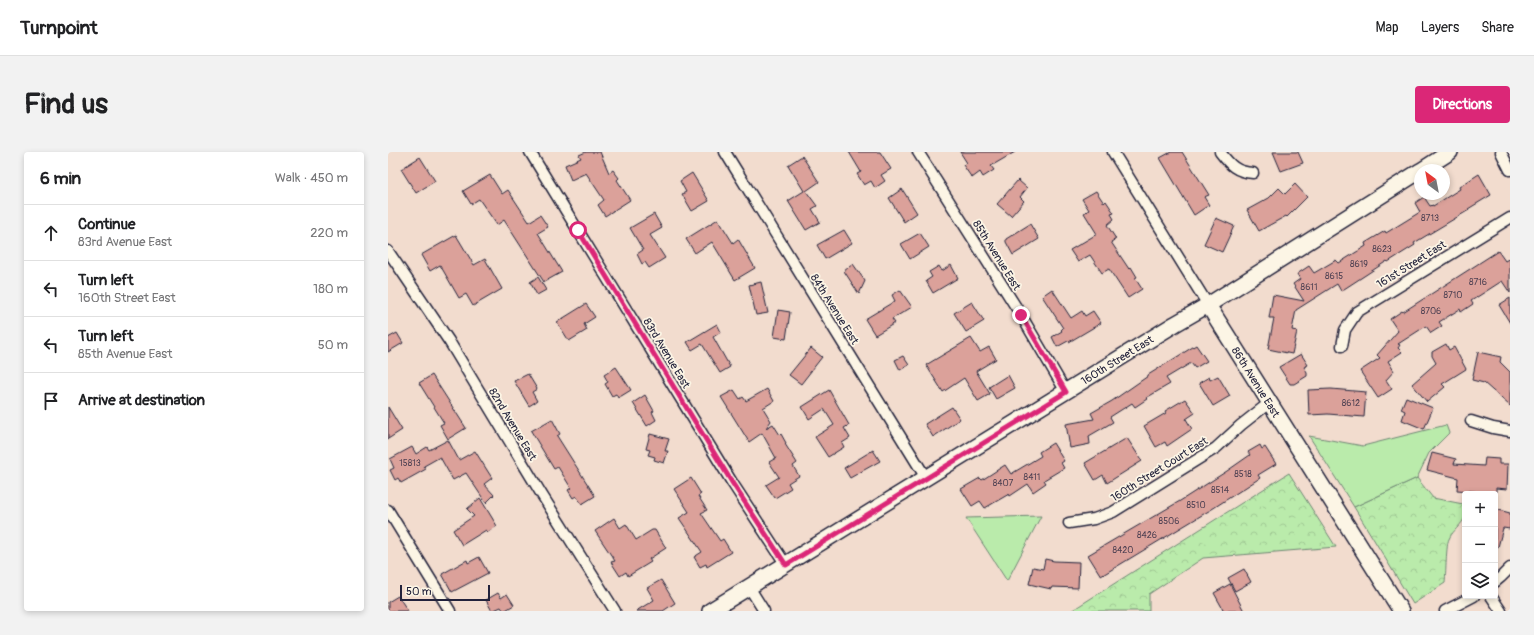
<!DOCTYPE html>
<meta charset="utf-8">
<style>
body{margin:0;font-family:Pangolin,sans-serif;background:#f2f2f2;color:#202124}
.controls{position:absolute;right:12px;bottom:12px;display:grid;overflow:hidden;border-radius:4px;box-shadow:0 2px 6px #0003}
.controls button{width:36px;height:36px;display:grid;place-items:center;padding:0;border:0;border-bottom:1px solid #e0e0e0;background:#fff;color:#202124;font:20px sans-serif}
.compass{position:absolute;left:1026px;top:12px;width:36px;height:36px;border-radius:50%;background:#fff;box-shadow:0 2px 6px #0003;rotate:328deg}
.scale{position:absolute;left:12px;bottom:10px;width:90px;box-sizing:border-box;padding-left:4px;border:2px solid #22223b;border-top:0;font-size:11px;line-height:14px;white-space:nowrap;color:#22223b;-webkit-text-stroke:3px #fcf5e5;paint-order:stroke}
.stop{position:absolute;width:12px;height:12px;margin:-9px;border:3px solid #db2777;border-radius:50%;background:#fff}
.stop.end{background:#db2777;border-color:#fff;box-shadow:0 1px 4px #0008}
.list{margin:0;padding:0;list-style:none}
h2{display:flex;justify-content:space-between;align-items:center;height:52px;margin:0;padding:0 16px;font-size:17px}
h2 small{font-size:13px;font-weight:400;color:#757577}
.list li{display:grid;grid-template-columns:26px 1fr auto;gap:12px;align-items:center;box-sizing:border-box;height:56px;padding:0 16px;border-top:1px solid #e0e0e0}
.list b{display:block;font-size:15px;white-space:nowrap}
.list p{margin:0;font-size:13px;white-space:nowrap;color:#757577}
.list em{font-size:13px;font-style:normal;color:#757577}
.icon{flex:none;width:22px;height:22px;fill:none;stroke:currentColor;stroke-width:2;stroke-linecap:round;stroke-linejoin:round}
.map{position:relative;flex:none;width:1122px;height:459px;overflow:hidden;border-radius:4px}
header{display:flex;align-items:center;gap:24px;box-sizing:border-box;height:56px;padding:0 20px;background:#fff;border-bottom:1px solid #e0e0e0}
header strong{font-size:19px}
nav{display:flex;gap:22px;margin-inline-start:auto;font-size:14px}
.intro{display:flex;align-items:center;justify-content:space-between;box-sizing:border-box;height:96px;padding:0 24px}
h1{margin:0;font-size:28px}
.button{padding:10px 18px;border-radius:4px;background:#db2777;color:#fff;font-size:14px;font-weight:700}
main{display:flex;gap:24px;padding:0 24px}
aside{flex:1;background:#fff;border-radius:4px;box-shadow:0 2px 6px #0003}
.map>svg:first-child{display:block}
</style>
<header>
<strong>Turnpoint</strong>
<nav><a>Map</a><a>Layers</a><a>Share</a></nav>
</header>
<div class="intro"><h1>Find us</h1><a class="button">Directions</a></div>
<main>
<aside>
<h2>6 min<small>Walk · 450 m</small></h2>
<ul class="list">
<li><svg class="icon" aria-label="ahead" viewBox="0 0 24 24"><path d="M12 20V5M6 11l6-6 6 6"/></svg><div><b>Continue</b><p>83rd Avenue East</p></div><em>220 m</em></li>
<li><svg class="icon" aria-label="left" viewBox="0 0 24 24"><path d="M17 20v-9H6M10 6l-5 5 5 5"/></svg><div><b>Turn left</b><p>160th Street East</p></div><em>180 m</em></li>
<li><svg class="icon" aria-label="left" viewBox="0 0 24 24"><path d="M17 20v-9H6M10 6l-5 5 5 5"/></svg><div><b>Turn left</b><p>85th Avenue East</p></div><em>50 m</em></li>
<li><svg class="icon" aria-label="arrive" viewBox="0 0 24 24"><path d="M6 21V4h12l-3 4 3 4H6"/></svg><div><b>Arrive at destination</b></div></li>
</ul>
</aside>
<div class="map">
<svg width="1122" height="459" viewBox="0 0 1122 459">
<defs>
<pattern id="forest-crowns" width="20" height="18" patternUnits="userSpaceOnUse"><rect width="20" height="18" fill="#baebab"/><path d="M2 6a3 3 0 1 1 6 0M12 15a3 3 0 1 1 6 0" fill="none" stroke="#a0c994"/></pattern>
</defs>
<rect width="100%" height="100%" fill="#f2dcce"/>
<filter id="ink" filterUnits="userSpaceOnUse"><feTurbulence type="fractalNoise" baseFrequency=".025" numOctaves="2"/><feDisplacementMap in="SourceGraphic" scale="8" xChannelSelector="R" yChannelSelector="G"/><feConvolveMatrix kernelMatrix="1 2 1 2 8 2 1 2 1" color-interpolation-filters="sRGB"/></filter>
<g filter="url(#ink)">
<path fill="url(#forest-crowns)" stroke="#6e8673" d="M901,321L948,395L815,406L761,442V459H683Z
M1029,326L1045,346L1075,352C1085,367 1066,375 1061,387C1058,392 1058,423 1057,431L1025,452L966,355Z"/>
<path fill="#baebab" stroke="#6e8673" d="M1058,273L1061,281L1041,301L1029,326L966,355L921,284L975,294Z
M653,364L619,429L578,366Z"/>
<path fill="#dba19a" stroke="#22223b" d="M198,0H212L221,21L225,18L231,26L229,28L242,48L217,64L210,53L216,48L198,21L183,28L177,13L193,6L191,3Z
M461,0H492L503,17L493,23L497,29L487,36L483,29L476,33L469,22L473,20Z
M572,0H627L603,14L606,18L595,25L592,20L584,26L575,13L579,11Z
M783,0H794L821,43L816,45L821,53L806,63L772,6Z
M885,0H910L915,11L893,19Z
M414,4L431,30L418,39L429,54L424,57L432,70L418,78L400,49L416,39L400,13Z
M32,5L47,29L28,41L13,17Z
M304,21L321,49L304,59L294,42L298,40L292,29Z
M1091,22L1103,43L1080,57L1081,58L1026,91L1027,93L1000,110L999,109L953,139L949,132L908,158L904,178L909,179L904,202L880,197L886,166H881L885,143L916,149L905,132L912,127L909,122L921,114L926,121L948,108L951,111L978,94L977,91L997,79L998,81L1032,60L1027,51L1036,45L1042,54L1045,53V54L1072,37L1071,35Z
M102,23L114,42L120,38L141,70L152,63L160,75L150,81L174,120L156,130L116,68L109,73L91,47L83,52L75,39Z
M630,28L639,36L632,45L636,49L623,64L609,52Z
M907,32L919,45L899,65L898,64L871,79L859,58L881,46L891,36L897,42Z
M514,37L529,61L516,70L501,46Z
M708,39L716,51L718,49L726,61L723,62L726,67L719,73L728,87L723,90L741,117L743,115L749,125L747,126L754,137L740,146L721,117L714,121L702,103L690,110L682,98L709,82L696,61L701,58L694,47Z
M266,62L274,76L262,83L277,106L261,116L257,110L254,112L249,102L255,98L242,76Z
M828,66L846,74L834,100L816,92Z
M330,67L345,91L350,87L367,116L347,128L324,90L307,101L298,87Z
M642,72L651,87L625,103L618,90V87Z
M456,78L464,91L437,107L429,93Z
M532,81L541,95L522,107L513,92Z
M68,83L86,113L97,107L114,137L85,154L78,142L71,146L52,113L42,119L33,103Z
M1110,99L1117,109L1122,106V141L1114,129L1083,149L1085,152L1073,160L1072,157L1051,170L1054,174L1043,181L1038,174L1010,192L1012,193L1010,196L1014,200L1000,209L1006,219L998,228L1004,237L990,246L972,219L992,206L989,203L1010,179L1002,167L1014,159L1015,160Z
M465,112L477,129L471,142L456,119Z
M563,113L570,126L545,141L538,129L544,125L541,120L551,114L554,119Z
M150,125L158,138L149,143L142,130Z
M373,130L380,161L368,163L361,133Z
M664,137L683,166L694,159L697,164L705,159L713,171L681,190L680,189L669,195L664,185L674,179L673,178L675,176L654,144Z
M512,138L524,155L504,167L507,171L487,183L477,167L507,149L504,143Z
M1122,146V171L1111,153Z
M584,150L596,169L578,180L566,161Z
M198,152L207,165L196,172L199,178L181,189L169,170Z
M390,158L402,160L398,187L386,185Z
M329,172L333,180L325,185L342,215L332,221L314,192L304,198L299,190Z
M9,181L15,191L0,200V186Z
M583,186L592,200L601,195L608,207L588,219L602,242L590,249L576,226L555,240L538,213Z
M1058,192L1061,198L1066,195L1078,217L1054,232L1057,235L1039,250L1024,232L1048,211L1044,204V200Z
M808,193L819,209L807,216L803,211L778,226L782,232L758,246L759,247L747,255L744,251L722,265L725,270L701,284L702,292L682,296L678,272L706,267L703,261L724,249L760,224V223Z
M423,196L434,205L413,232L401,223Z
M1090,200L1113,205L1112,210L1122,220V254L1096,231L1084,228Z
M913,202L920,213L916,215L919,220V224L906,232H902L891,215Z
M515,204L521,213L512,218L507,208Z
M228,215L243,238L230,246L228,242L224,244L217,232L220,230L216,223Z
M140,222L149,237L144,240L149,249L141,254L126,229Z
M44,223L78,276L60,287L52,273L56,271L31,231Z
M620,223L627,236L608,247L601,235Z
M830,224L842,244L825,254L811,231L821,225L822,228Z
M379,237L386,249L375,256L383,269L378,276L385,272L392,283L393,282L398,291L397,292L409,311L405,314L411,324L400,331L403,336L387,346L378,333L391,325L381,310L388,306L374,281L361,290L333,245L346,238L352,247L355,245L358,249Z
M943,237L978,240L976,265L940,262L921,263L920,238Z
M441,238L461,273L456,276L462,286L454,291L456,295L440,305L427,285L446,273L436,257L421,267L414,255Z
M257,243L266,259L264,260L268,268L259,274L245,251Z
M1018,245L1045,256L1036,277L1014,268L1017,259L1013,257Z
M797,247L807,261L798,267L804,277L779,294L777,290L768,295L756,274L778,261L777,259Z
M0,255L14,278L0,287Z
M564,255L572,267L545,285L537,272Z
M164,267L172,282L169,284L207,344L194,352L188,344L185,346L180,338L183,336L170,315L166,317L143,279Z
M262,282L281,287L277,299H280L276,311L266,308L267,305L260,303L262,298L258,297Z
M739,286L754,309L719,331L715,323L707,328L697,311Z
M60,288L71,308L87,299L104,326L96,332L106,343L98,351L78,321L65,328L52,305L36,314L38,317L13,331L10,326L7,328L2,318L6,316L2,307L24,295L28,302L39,295L41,298Z
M665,291L676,309L673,311L676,316L656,328L658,331L645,340L640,332L622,344L621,342L597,356L592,349L584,354L573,337L592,326L594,328L617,313L623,322L653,304L651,300Z
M872,293L874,297L877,295L888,312L870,323L872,326L824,357L713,424L700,403L792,349L839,319L862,303L860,300Z
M485,298L492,309L462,326L456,316Z
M1044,301L1068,307L1066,312L1096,314L1097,306L1111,307V312H1120L1119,337L1108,336V341L1069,338L1070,326L1039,318Z
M303,326L313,342L310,344L319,358L313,361L332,389L335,387L343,400L319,415L318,412L312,415L306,405L314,400L291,366L301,360L286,337Z
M92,346L109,374L100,380L98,378L74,393L65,378L86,364L79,357Z
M1107,357L1122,361V377L1115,376L1110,395L1107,394Z
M226,366L232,376L238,372L248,388L264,378H267L278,396L261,407L263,410L240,424L238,420L232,424L223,410L227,409L207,379Z
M91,405L100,421L64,440L54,422L79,408L80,411Z
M657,407L666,409L691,410L690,436L664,435L663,437L641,432L645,415L655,417Z
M856,417L863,430L847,439L840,426Z
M273,428L287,451L275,459H248L266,448L259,436Z
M842,432L856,459H836L826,441Z
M110,441L113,446L119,442L126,453L116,459L113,455L104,459L98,448Z
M10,444L20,459H0V450Z"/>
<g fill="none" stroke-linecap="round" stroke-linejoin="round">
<g stroke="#22223b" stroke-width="13">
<path id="street" d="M142,0L345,332L398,413
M337,0L538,326
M530,0L633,163L678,240
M725,0L820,153
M832,0C842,13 848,20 865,21
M1113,0L1122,18
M0,99L61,189L154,343L227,459
M954,194L957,178L969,160L1122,66
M1083,269L1105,276L1122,279
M0,358L62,459
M681,371L706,367L725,360L828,296L853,273L881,251
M1107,430L1113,425L1122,416
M361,435L376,459
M1103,444L1113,459
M1057,459L1086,444"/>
</g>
<g stroke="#22223b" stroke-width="18">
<path id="secondary" d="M1034,18L1062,0
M820,153L1013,459
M322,459L787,172L820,153L1032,19"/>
</g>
<use href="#street" stroke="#fcf5e5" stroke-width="10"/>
<use href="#secondary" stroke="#fcf5e5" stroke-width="15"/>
</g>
</g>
<g fill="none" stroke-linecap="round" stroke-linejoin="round" filter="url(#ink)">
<path stroke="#db2777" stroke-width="5" d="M190,78L345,332L398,413L678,240L633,163"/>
</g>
<g text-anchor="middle" stroke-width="3.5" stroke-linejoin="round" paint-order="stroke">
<g font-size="9" fill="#504253">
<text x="1042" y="69">8713</text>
<text x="994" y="100">8623</text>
<text x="971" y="115">8619</text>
<text x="946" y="127">8615</text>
<text x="1090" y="133">8716</text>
<text x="921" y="138">8611</text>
<text x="1065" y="146">8710</text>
<text x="1043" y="162">8706</text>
<text x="963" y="254">8612</text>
<text x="22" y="314">15813</text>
<text x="855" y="325">8518</text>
<text x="644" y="328">8411</text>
<text x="615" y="334">8407</text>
<text x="832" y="341">8514</text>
<text x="808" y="356">8510</text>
<text x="781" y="372">8506</text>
<text x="759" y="386">8426</text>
<text x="735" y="401">8420</text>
</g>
<g font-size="11" fill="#22223b" stroke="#fcf5e5">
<text transform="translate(609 103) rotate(58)" y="4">85th Avenue East</text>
<text transform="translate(1023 112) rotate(-32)" y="4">161st Street East</text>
<text transform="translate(447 157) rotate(58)" y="4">84th Avenue East</text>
<text transform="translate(279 201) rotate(59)" y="4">83rd Avenue East</text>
<text transform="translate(729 208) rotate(-32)" y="4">160th Street East</text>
<text transform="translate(868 230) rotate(58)" y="4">86th Avenue East</text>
<text transform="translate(125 272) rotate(59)" y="4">82nd Avenue East</text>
<text transform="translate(771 317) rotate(-32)" y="4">160th Street Court East</text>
</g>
</g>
</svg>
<div class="controls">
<button>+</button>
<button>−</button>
<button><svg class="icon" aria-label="layers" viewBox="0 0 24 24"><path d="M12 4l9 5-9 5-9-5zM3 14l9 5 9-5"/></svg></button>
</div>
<svg class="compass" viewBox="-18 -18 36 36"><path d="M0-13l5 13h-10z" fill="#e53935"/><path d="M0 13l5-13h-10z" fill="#757577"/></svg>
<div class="scale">50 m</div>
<div class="stop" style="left:190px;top:78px"></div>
<div class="stop end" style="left:633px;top:163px"></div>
</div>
</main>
